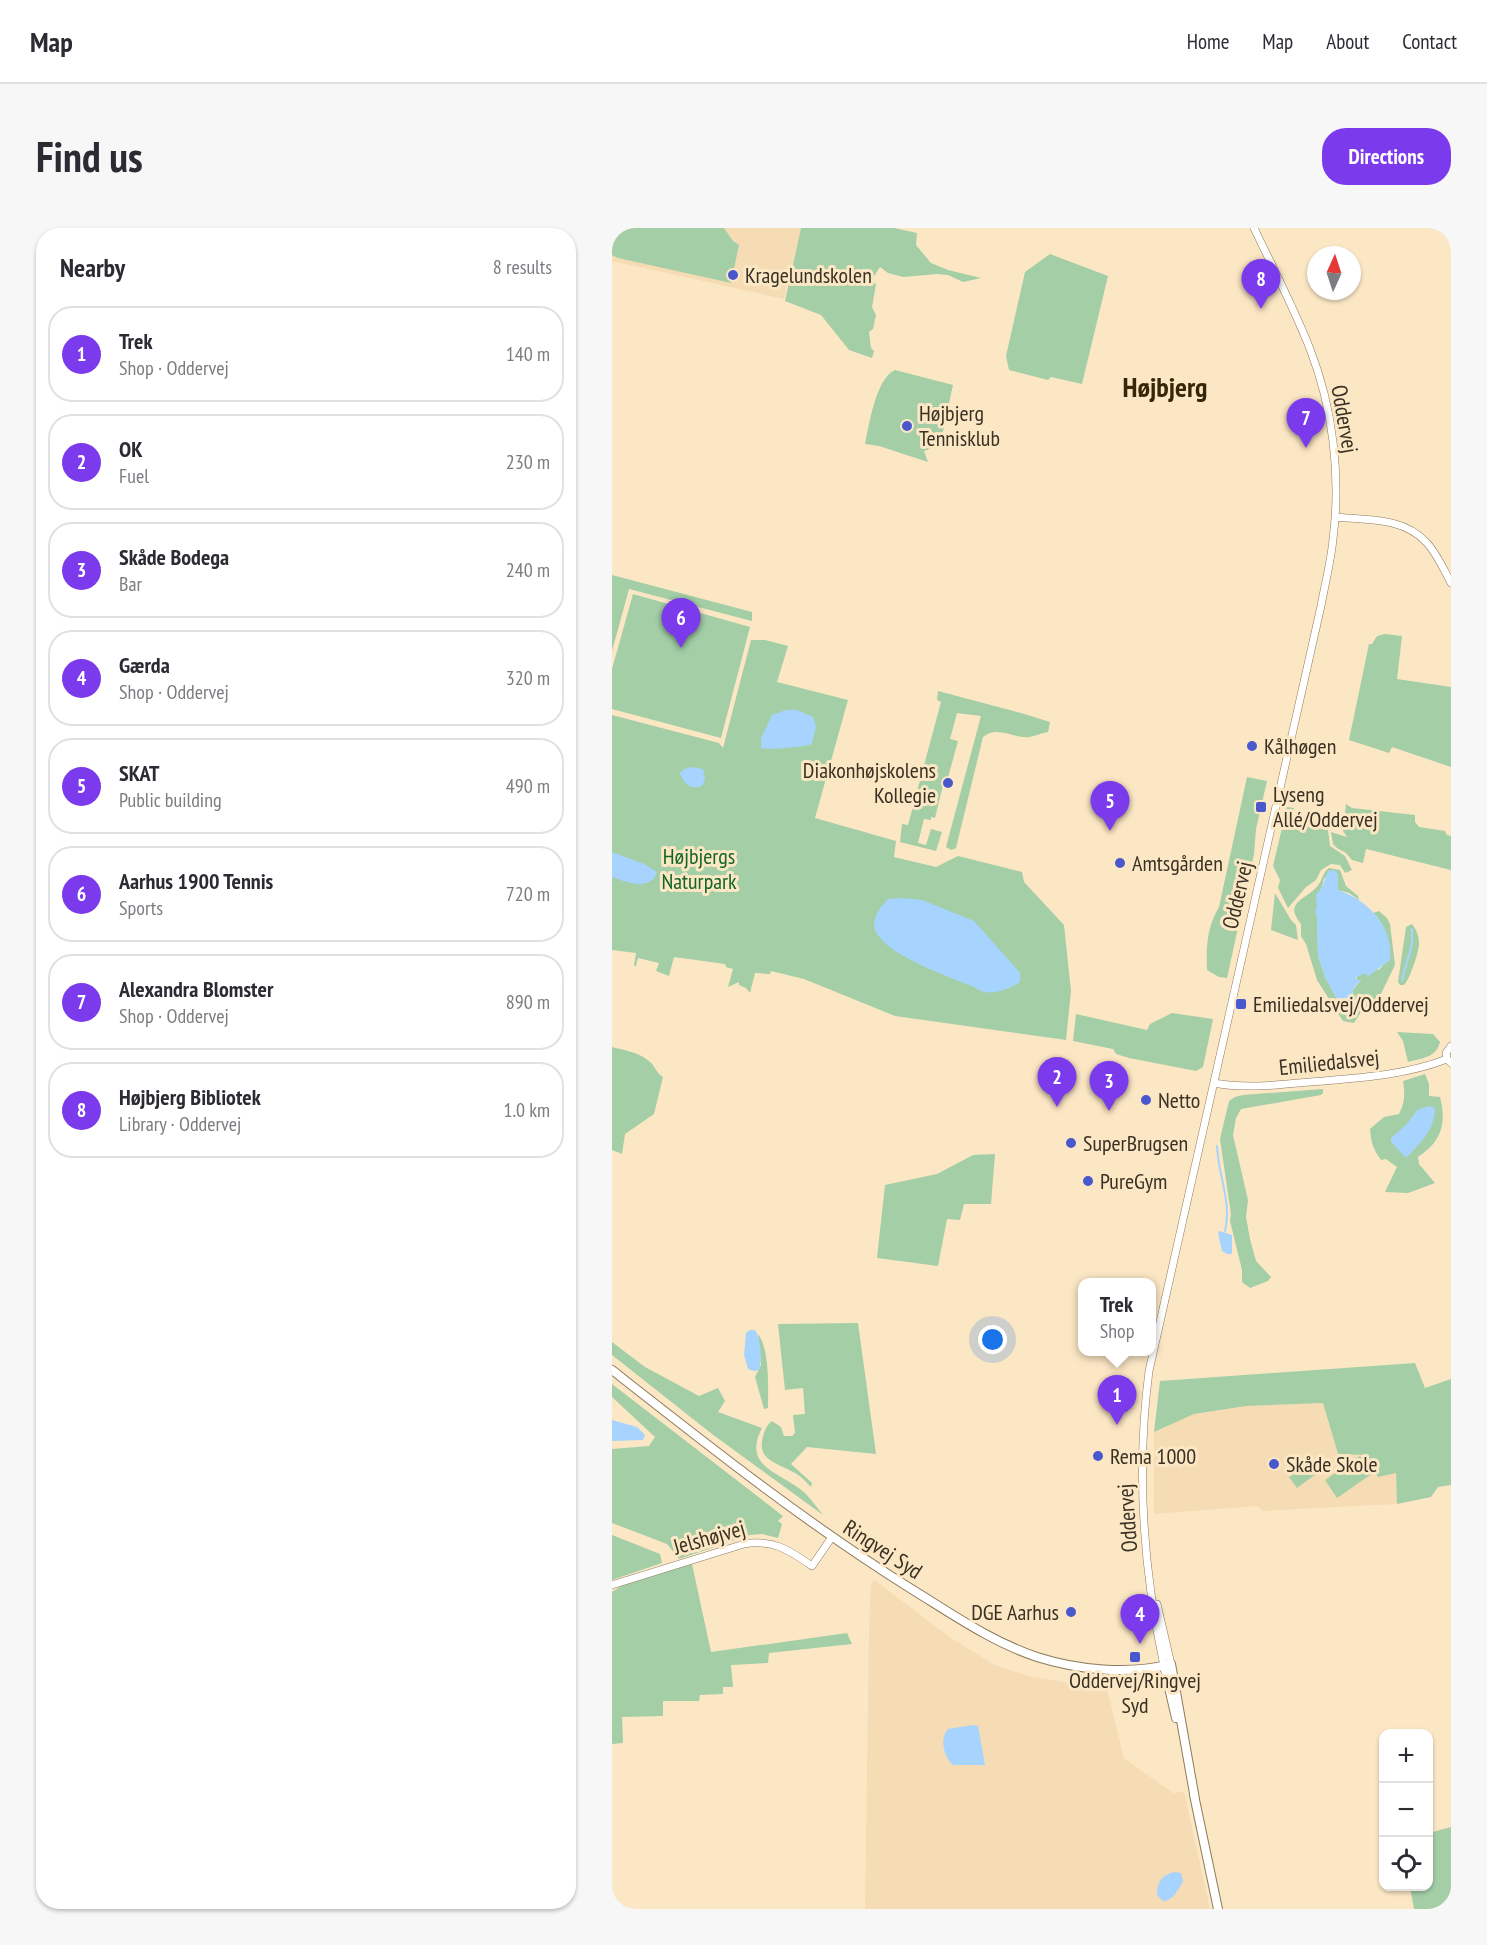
<!DOCTYPE html>
<meta charset="utf-8">
<style>
body{margin:0;font-family:"PT Sans Narrow",sans-serif;background:#f7f7f7;color:#2b2b33}
.controls{position:absolute;right:18px;bottom:18px;display:grid;overflow:hidden;border-radius:12px;box-shadow:0 2px 4px #0004}
.controls button{width:54px;height:54px;display:grid;place-items:center;padding:0;border:0;border-bottom:2px solid #e1e1e2;background:#fff;color:#2b2b33;font:30px sans-serif}
.compass{position:absolute;left:695px;top:18px;width:54px;height:54px;border-radius:50%;background:#fff;box-shadow:0 2px 4px #0004;rotate:3deg}
.you{position:absolute;left:381px;top:1112px;width:21px;height:21px;margin:-15px;border:4px solid #fff;border-radius:50%;background:#1a73e8;box-shadow:0 0 0 9px #1a73e833}
.badge{display:grid;place-items:center;width:39px;height:39px;border-radius:50%;background:#7c3aed;color:#fff;font-size:20px;font-weight:700}
.pin{position:absolute;translate:-50% -50px;filter:drop-shadow(0 2px 3px #0008)}
.pin::after{content:'';position:absolute;top:32px;width:21px;height:18px;background:inherit;clip-path:polygon(0 0,100% 0,50% 100%)}
.popup{position:absolute;left:466px;top:1050px;width:78px;height:78px;box-sizing:border-box;display:grid;place-content:center;border-radius:12px;background:#fff;filter:drop-shadow(0 2px 4px #0005);font-size:20px;white-space:nowrap;color:#7c7c81}
.popup b{font-size:22px;color:#2b2b33}
.popup::after{content:'';position:absolute;left:50%;top:100%;margin-left:-12px;border:12px solid transparent;border-top-color:#fff}
.list{margin:0;padding:0;list-style:none}
h2{display:flex;justify-content:space-between;align-items:center;height:78px;margin:0;padding:0 24px;font-size:26px}
h2 small{font-size:20px;font-weight:400;color:#7c7c81}
.list li{display:grid;grid-template-columns:39px 1fr auto;gap:18px;align-items:center;box-sizing:border-box;height:96px;margin:0 12px 12px;padding:0 12px;border:2px solid #e1e1e2;border-radius:24px}
.list b{display:block;font-size:22px;white-space:nowrap}
.list p{margin:0;font-size:20px;white-space:nowrap;color:#7c7c81}
.list em{font-size:20px;font-style:normal;color:#7c7c81}
.icon{flex:none;width:33px;height:33px;fill:none;stroke:currentColor;stroke-width:2;stroke-linecap:round;stroke-linejoin:round}
.map{position:relative;flex:none;width:839px;height:1681px;overflow:hidden;border-radius:24px}
header{display:flex;align-items:center;gap:36px;box-sizing:border-box;height:84px;padding:0 30px;background:#fff;border-bottom:2px solid #e1e1e2}
header strong{font-size:28px}
nav{display:flex;gap:33px;margin-inline-start:auto;font-size:21px}
.intro{display:flex;align-items:center;justify-content:space-between;box-sizing:border-box;height:144px;padding:0 36px}
h1{margin:0;font-size:42px}
.button{padding:15px 27px;border-radius:24px;background:#7c3aed;color:#fff;font-size:21px;font-weight:700}
main{display:flex;gap:36px;padding:0 36px}
aside{flex:1;background:#fff;border-radius:24px;box-shadow:0 2px 4px #0004}
.map>svg:first-child{display:block}
</style>
<header>
<strong>Map</strong>
<nav><a>Home</a><a>Map</a><a>About</a><a>Contact</a></nav>
</header>
<div class="intro"><h1>Find us</h1><a class="button">Directions</a></div>
<main>
<aside>
<h2>Nearby<small>8 results</small></h2>
<ul class="list">
<li><span class="badge">1</span><div><b>Trek</b><p>Shop · Oddervej</p></div><em>140 m</em></li>
<li><span class="badge">2</span><div><b>OK</b><p>Fuel</p></div><em>230 m</em></li>
<li><span class="badge">3</span><div><b>Skåde Bodega</b><p>Bar</p></div><em>240 m</em></li>
<li><span class="badge">4</span><div><b>Gærda</b><p>Shop · Oddervej</p></div><em>320 m</em></li>
<li><span class="badge">5</span><div><b>SKAT</b><p>Public building</p></div><em>490 m</em></li>
<li><span class="badge">6</span><div><b>Aarhus 1900 Tennis</b><p>Sports</p></div><em>720 m</em></li>
<li><span class="badge">7</span><div><b>Alexandra Blomster</b><p>Shop · Oddervej</p></div><em>890 m</em></li>
<li><span class="badge">8</span><div><b>Højbjerg Bibliotek</b><p>Library · Oddervej</p></div><em>1.0 km</em></li>
</ul>
</aside>
<div class="map">
<svg width="839" height="1681" viewBox="0 0 839 1681">
<rect width="100%" height="100%" fill="#fce7c5"/>
<path fill="#f6dcb4" d="M0,0H189L172,71L0,33Z
M711,1175L726,1226H745L781,1230L784,1250L785,1276L650,1283L646,1278L542,1286V1204L582,1186L634,1178Z
M264,1353L339,1410L383,1437L416,1448L495,1461L512,1530L561,1565L572,1563L598,1681H253L257,1402L259,1354Z"/>
<path fill="#a3cea6" d="M0,0H112L121,13L127,17L119,55L6,30L0,27Z
M189,0H282L305,5L304,17L319,35L336,42L369,50L351,54L336,47L325,46L291,49L276,45L268,39L259,53L264,56L260,79L264,87L261,101L257,104L259,120L262,123L260,130L237,122L209,87L173,73Z
M438,26L496,48L470,156L439,149L436,152L397,142L394,128L413,44Z
M283,142L341,157L328,217L312,223L316,234L267,218L253,216C257,197 264,150 283,142Z
M0,347L140,384V393L17,361L0,423Z
M21,366L138,399L109,510L0,481V441Z
M773,406L790,408L785,451L839,459V539L780,519L777,525L737,512L757,416H760L765,408Z
M139,412H153L176,418L165,454L236,472L203,590L284,613L282,629L324,639L346,628L410,644L412,654L452,697L459,763L454,812L283,788L192,751L159,743L158,746L143,745L138,765L134,760L127,757V754L116,759L121,741L114,739L113,736L62,729L57,748L44,743L47,735L26,730L24,738H22L24,725L0,722V487L107,515L111,520Z
M326,463L409,485L438,494L436,504C430,505 423,508 417,509C402,511 386,497 371,509L344,620L339,622L334,619L369,488L345,485L338,511L346,513L335,553H332L323,590L319,589V592L312,591L306,615L314,617L319,601L330,604L324,623L288,614L290,596L296,597L329,474L325,472Z
M635,549L655,553L644,601L642,626L615,750L607,749L595,742C594,719 595,699 607,679Z
M734,576L740,580L803,587V594L807,599L833,603L835,607L839,608V642L754,621L751,635L740,632L734,625L725,620L721,616L719,604L735,609L731,603Z
M675,579L682,580L680,596L716,602L718,618L733,628L740,642L733,645L728,637L719,636L709,642L704,652L694,659L676,680L666,660L668,652L661,638Z
M717,640L728,642L734,658L746,668L747,672L737,665L726,662V647L712,650L710,659L705,670L706,728L714,751L731,782L746,777L740,763L749,752H745V748L768,741L771,737C772,717 778,699 761,685L767,683L775,690L778,696L783,737L764,776L751,781L742,795L731,793L705,752L694,716L689,708V696C670,673 696,672 707,656C711,650 711,644 717,640Z
M663,665L679,692L684,697L686,712L659,702Z
M800,696C804,701 807,708 807,715C807,724 798,751 792,757H788L786,754L794,699Z
M560,785L601,791L591,839L584,843L517,830L504,826L501,821L461,813L464,786L535,802L538,796Z
M785,804L821,806L828,814C824,830 810,830 796,834L791,813Z
M0,819C12,822 29,825 38,834C44,839 44,845 51,849L42,886L13,906L10,926L0,922Z
M813,846L817,856V868L828,869C835,896 829,914 806,929L807,936L823,955L796,965L773,964L785,939L774,931L769,932C761,921 759,914 758,901L772,889L787,886C793,875 793,865 791,853Z
M711,861V865L709,867L629,881L624,890L621,907L636,972L634,989L638,1011L644,1033L659,1049L656,1053L638,1060L630,1054V1042L618,993L619,986L608,911L617,873L623,869L631,867Z
M383,926L379,976H352L348,992L335,991L326,1038L265,1030L273,957L325,946L361,927Z
M246,1095L264,1226L195,1219L179,1236L200,1255L199,1259C194,1254 188,1247 181,1244C166,1235 144,1232 151,1209C152,1203 155,1197 160,1193L169,1199L172,1208H180L183,1205L181,1187L193,1186L191,1160L173,1162L166,1096Z
M146,1106C158,1121 156,1161 156,1180L152,1181L143,1149L149,1137Z
M0,1114L33,1139L87,1168L106,1160L113,1173L106,1184L150,1200C129,1240 171,1245 193,1265C200,1272 205,1280 211,1287L100,1206L0,1127Z
M803,1135L813,1160L839,1151V1257L826,1259L819,1269L785,1276L784,1245L766,1249L754,1229L755,1227L726,1226L711,1175L634,1178L582,1186L542,1204L548,1153Z
M0,1156L171,1288L166,1293L170,1296L166,1310L150,1306L138,1307L67,1331L55,1316L0,1295V1221L37,1218L43,1209L0,1169Z
M748,1228L761,1245L725,1270L713,1252Z
M697,1236L704,1246L685,1260L677,1249Z
M0,1307L48,1326L50,1335L0,1352Z
M80,1336L99,1424L235,1405L240,1416L157,1425L156,1435L119,1437L121,1459H111V1466L88,1467L87,1473H51V1488L10,1489L11,1515L0,1516V1364L9,1358Z
M839,1599V1681H802L798,1659L816,1658L817,1605Z"/>
<path fill="#a6d4fe" d="M174,482H185L201,489L204,499L200,516C193,519 157,522 149,520V510L160,487Z
M81,539L91,541L93,551L90,558C78,562 72,556 68,545L72,541Z
M0,624L32,636L45,644C39,664 14,654 0,649Z
M723,642L726,647V662C756,672 782,699 778,732L755,749V745L744,749L745,752H750L744,757L740,764L747,780L739,786L733,785L731,782L714,751L706,728L705,689L703,683L705,679L704,667L710,659L716,643Z
M290,670L310,672L362,693L403,739L408,745V754C399,760 385,766 373,764C369,764 364,760 360,758C337,749 275,727 264,704C258,691 268,680 276,671Z
M817,878L823,880C823,902 809,914 795,929L792,928L779,914V910L794,897L805,882Z
M608,1003L620,1007V1026H615L610,1023L606,1005Z
M138,1102H143C149,1110 150,1132 147,1142L142,1143L136,1141L132,1127L134,1105Z
M0,1192L25,1199L33,1207L31,1212L0,1213Z
M361,1497L366,1498L373,1537H341C332,1530 327,1510 336,1501Z
M562,1644L569,1645L571,1653C567,1661 561,1673 551,1673L545,1667C545,1654 549,1648 562,1644Z"/>
<g fill="none" stroke-linecap="round" stroke-linejoin="round">
<path stroke="#a6d4fe" stroke-width="2" d="M790,752L800,716V701
M605,918C606,947 620,974 613,1003"/>
<g stroke="#8e7a5c" stroke-width="8">
<path id="minor" d="M723,289C754,292 792,289 815,315C825,326 832,342 839,355
M839,818L834,825L835,831L839,835
M602,855C634,861 666,857 698,854C745,850 791,848 835,831
M0,1357L132,1316C161,1311 177,1322 200,1338L220,1309
M545,1376L559,1436
M552,1438C531,1341 524,1242 537,1143L709,378C713,356 719,333 721,311C729,248 721,180 698,121C682,80 661,40 642,0"/>
</g>
<g stroke="#8e7a5c" stroke-width="10">
<path id="major" d="M0,1142C98,1219 195,1296 301,1362C340,1386 380,1414 425,1429C466,1442 516,1447 559,1436L583,1571
M552,1438L564,1490
M582,1567L606,1681"/>
</g>
<use href="#minor" stroke="#fff" stroke-width="7"/>
<use href="#major" stroke="#fff" stroke-width="8"/>
</g>
<g fill="#4958cd" stroke="#fce7c5" stroke-width="2">
<circle cx="121" cy="47" r="6"/>
<circle cx="295" cy="198" r="6"/>
<circle cx="640" cy="518" r="6"/>
<circle cx="336" cy="555" r="6"/>
<rect x="643" y="573" width="12" height="12" rx="3"/>
<circle cx="508" cy="635" r="6"/>
<rect x="623" y="770" width="12" height="12" rx="3"/>
<circle cx="534" cy="872" r="6"/>
<circle cx="459" cy="915" r="6"/>
<circle cx="476" cy="953" r="6"/>
<circle cx="486" cy="1228" r="6"/>
<circle cx="662" cy="1236" r="6"/>
<circle cx="459" cy="1384" r="6"/>
<rect x="517" y="1423" width="12" height="12" rx="3"/>
</g>
<g text-anchor="middle" stroke-width="6" stroke-linejoin="round" paint-order="stroke">
<g font-size="22" fill="#393124" stroke="#fce7c5" text-anchor="start">
<text x="133" y="55">Kragelundskolen</text>
<text x="307" y="193">Højbjerg<tspan x="307" dy="25">Tennisklub</tspan></text>
<text x="652" y="526">Kålhøgen</text>
<text x="324" y="550" text-anchor="end">Diakonhøjskolens<tspan x="324" dy="25">Kollegie</tspan></text>
<text x="661" y="574">Lyseng<tspan x="661" dy="25">Allé/Oddervej</tspan></text>
<text x="520" y="643">Amtsgården</text>
<text x="641" y="784">Emiliedalsvej/Oddervej</text>
<text x="546" y="880">Netto</text>
<text x="471" y="923">SuperBrugsen</text>
<text x="488" y="961">PureGym</text>
<text x="498" y="1236">Rema 1000</text>
<text x="674" y="1244">Skåde Skole</text>
<text x="447" y="1392" text-anchor="end">DGE Aarhus</text>
<text x="523" y="1460" text-anchor="middle">Oddervej/Ringvej<tspan x="523" dy="25">Syd</tspan></text>
</g>
<g font-size="22" fill="#393124" stroke="#fce7c5">
<text transform="translate(733 191) rotate(80)" y="8">Oddervej</text>
<text transform="translate(625 667) rotate(-77)" y="8">Oddervej</text>
<text transform="translate(717 834) rotate(-6)" y="8">Emiliedalsvej</text>
<text transform="translate(515 1290) rotate(-94)" y="8">Oddervej</text>
<text transform="translate(97 1309) rotate(-16)" y="8">Jelshøjvej</text>
<text transform="translate(271 1321) rotate(33)" y="8">Ringvej Syd</text>
</g>
<g font-size="22" fill="#106626" stroke="#fce7c5">
<text x="87" y="636">Højbjergs<tspan x="87" dy="25">Naturpark</tspan></text>
</g>
<g font-size="28" font-weight="bold" fill="#372709" stroke="#fce7c5">
<text x="553" y="169">Højbjerg</text>
</g>
</g>
</svg>
<div class="controls">
<button>+</button>
<button>−</button>
<button><svg class="icon" aria-label="locate" viewBox="0 0 24 24"><circle cx="12" cy="12" r="6"/><path d="M12 2v4M12 18v4M2 12h4M18 12h4"/></svg></button>
</div>
<svg class="compass" viewBox="-18 -18 36 36"><path d="M0-13l5 13h-10z" fill="#e53935"/><path d="M0 13l5-13h-10z" fill="#7c7c81"/></svg>
<div class="you"></div>
<div class="pin badge" style="left:505px;top:1197px">1</div>
<div class="popup"><b>Trek</b>Shop</div>
<div class="pin badge" style="left:445px;top:879px">2</div>
<div class="pin badge" style="left:497px;top:883px">3</div>
<div class="pin badge" style="left:528px;top:1416px">4</div>
<div class="pin badge" style="left:498px;top:603px">5</div>
<div class="pin badge" style="left:69px;top:420px">6</div>
<div class="pin badge" style="left:694px;top:220px">7</div>
<div class="pin badge" style="left:649px;top:81px">8</div>
</div>
</main>
